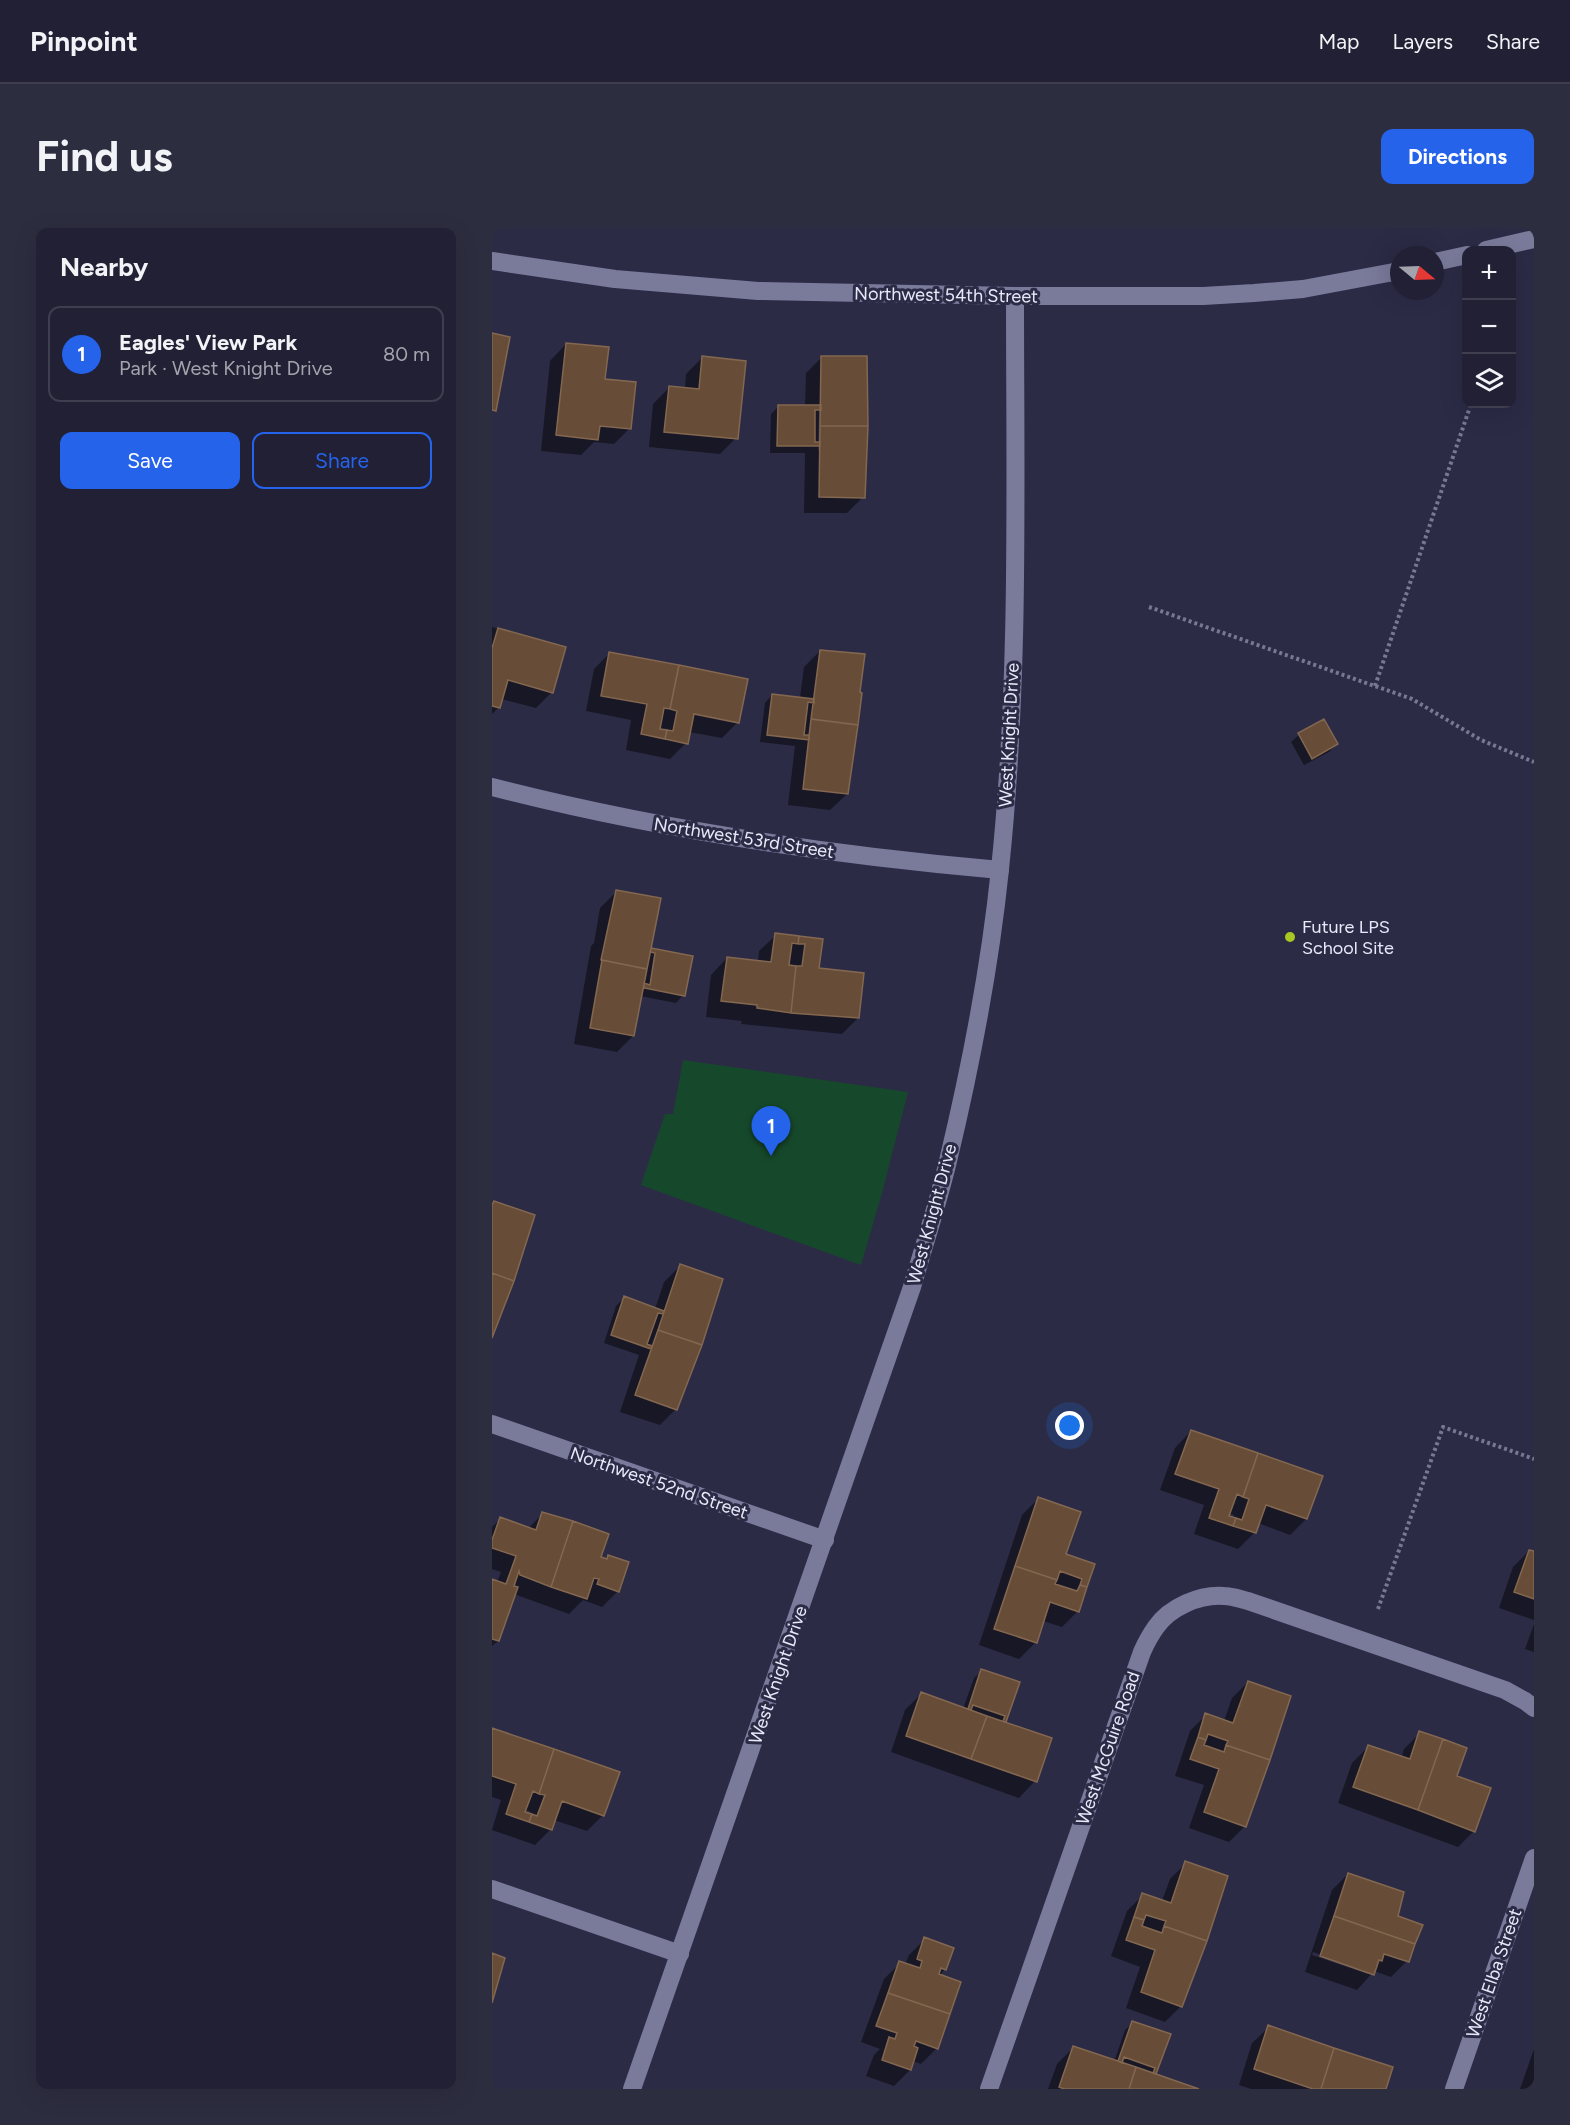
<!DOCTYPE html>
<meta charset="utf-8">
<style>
body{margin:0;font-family:Figtree,sans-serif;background:#2d2d40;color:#f1f3f6}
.controls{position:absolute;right:18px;top:18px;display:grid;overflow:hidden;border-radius:12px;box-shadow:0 6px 24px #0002}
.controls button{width:54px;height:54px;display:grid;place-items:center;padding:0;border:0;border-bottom:2px solid #3e3e4f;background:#212034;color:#f1f3f6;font:30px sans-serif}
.compass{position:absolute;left:898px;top:18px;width:54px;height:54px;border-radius:50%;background:#212034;box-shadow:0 6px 24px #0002;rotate:109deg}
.you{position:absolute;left:578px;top:1198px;width:21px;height:21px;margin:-15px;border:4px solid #fff;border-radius:50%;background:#1a73e8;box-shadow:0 0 0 9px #1a73e833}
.badge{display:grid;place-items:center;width:39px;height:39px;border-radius:50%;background:#2563eb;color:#fff;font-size:20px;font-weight:700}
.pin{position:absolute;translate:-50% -50px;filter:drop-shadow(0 2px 3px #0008)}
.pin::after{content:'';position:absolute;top:32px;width:21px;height:18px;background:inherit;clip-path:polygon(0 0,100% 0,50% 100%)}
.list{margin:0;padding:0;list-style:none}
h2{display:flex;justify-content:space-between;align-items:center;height:78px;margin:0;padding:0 24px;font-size:26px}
h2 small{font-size:20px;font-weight:400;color:#a2a3ac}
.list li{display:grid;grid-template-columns:39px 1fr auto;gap:18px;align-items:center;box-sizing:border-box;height:96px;margin:0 12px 12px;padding:0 12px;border:2px solid #3e3e4f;border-radius:12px}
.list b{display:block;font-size:22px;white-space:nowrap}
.list p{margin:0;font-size:20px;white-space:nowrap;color:#a2a3ac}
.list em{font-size:20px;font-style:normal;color:#a2a3ac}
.actions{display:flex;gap:12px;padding:18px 24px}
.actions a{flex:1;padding:14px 0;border:2px solid #2563eb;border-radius:12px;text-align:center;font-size:21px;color:#2563eb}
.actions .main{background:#2563eb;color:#fff}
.icon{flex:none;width:33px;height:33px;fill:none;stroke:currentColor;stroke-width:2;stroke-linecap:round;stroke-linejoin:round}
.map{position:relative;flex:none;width:1042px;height:1861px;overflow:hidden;border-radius:12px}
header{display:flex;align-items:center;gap:36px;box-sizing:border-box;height:84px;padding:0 30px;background:#212034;border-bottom:2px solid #3e3e4f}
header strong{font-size:28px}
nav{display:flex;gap:33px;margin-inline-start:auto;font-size:21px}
.intro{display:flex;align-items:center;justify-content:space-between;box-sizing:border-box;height:144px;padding:0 36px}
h1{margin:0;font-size:42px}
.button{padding:15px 27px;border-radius:12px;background:#2563eb;color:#fff;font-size:21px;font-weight:700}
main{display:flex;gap:36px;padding:0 36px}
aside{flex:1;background:#212034;border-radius:12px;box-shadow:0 6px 24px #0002}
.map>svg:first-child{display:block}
</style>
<header>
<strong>Pinpoint</strong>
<nav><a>Map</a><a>Layers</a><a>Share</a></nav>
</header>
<div class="intro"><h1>Find us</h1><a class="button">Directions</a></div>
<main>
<aside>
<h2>Nearby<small></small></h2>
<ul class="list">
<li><span class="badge">1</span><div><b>Eagles' View Park</b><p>Park · West Knight Drive</p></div><em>80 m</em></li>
</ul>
<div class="actions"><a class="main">Save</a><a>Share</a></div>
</aside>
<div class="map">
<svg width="1042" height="1861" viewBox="0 0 1042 1861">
<rect width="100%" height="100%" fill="#2c2b46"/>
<path fill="#16492b" d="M191,832L416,864L390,965L369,1037L149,957L173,886H181Z"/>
<path fill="#0007" fill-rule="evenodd" d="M74,116L112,153L138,200L122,216L102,214L89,227L49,223L58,133Z
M330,129L371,269L355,285H312L313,225H278L279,186L287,178H313L314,145ZM330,179L329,222H326L327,182Z
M210,130L244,210L228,226L157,219L161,176L177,160L193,161L194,146Z
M0,399L72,420L60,464L44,480L9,471L7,479L0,486Z
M328,423L355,566L338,582L296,577L303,518L268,514L273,475L280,467L308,470L312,439Z
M118,425L246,494L230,510L197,504L194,515L178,531L134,522L139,492L94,483L102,441Z
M807,507L844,516L837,524L812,537L799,514Z
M124,664L158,722L199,729L191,767L184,775L148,768L141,808L125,824L82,816L99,718L102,715L108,680Z
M284,707L329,712L325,741L366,790L350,806L249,796L250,793L214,789L219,747L235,730L266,734L267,723Z
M188,1038L184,1181L168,1197L128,1184L147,1127L112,1115L124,1078L132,1070L163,1081L172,1054Z
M699,1203L814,1291L798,1307L766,1295L762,1305L746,1321L702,1306L712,1277L668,1262L683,1220ZM737,1285L742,1287L741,1290L735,1288Z
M546,1271L572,1327L602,1337L586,1383L570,1399L551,1393L543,1415L527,1431L487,1417L530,1287Z
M50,1286L107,1330L113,1332L117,1328L126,1363L110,1379L91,1372L77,1386L22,1366L6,1413L0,1418V1352L5,1354L9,1344L0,1341V1299L8,1291L36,1301Z
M1037,1323L1042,1325V1392L1007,1380L1021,1339Z
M1042,1396V1424L1033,1421Z
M490,1443L526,1455L512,1495L558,1511L543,1553L527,1570L399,1524L413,1482L429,1466L471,1481L482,1450Z
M756,1454L753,1598L737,1614L697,1600L712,1557L683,1548L698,1503L714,1487L732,1493L740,1470Z
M0,1501L111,1587L95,1603L62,1592L59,1601L43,1617L0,1602L9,1572L0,1569ZM33,1582L38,1583L37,1587L32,1585Z
M928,1505L963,1548L982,1603L966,1619L846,1575L860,1535L877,1518L909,1530L912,1521Z
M694,1635L689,1778L673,1794L634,1780L648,1739L619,1728L635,1683L651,1667L670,1673L678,1651Z
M856,1646L904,1689L915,1733L899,1749L882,1743L865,1762L813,1744L840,1662ZM821,1724L876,1743V1746L820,1727Z
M433,1711L453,1741L447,1748L445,1820L429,1836L421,1833L418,1842L402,1858L374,1848L382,1827L388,1821L369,1814L392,1751L408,1735L413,1737L417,1727Z
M641,1795L677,1807L661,1847L702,1861H556L565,1836L581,1820L622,1834L633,1802Z
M777,1799L892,1861H759L747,1857L760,1815Z
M1042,1821V1861H1028Z"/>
<path fill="#674d37" stroke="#836750" stroke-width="1.5" d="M0,105L18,109L4,183L0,182Z
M74,115L117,119L113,151L144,154L139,201L108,198L106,212L64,207Z
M210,128L254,133L246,211L172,204L177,158L207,161Z
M329,128H375L376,198H328Z
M286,177H329V182H323V214H328V218H285Z
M328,198H376L373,270L327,269Z
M6,400L74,419L61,465L16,452L8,480L0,478V420Z
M328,422L373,426L368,464L370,465L366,497L319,491Z
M117,424L187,437L178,481L172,480L168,501L175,502L173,511L149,506L155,476L109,468Z
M187,437L256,451L247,495L202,486L196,516L173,511L175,502L181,503L185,483L178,481Z
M280,466L322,471V475L316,474L312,507H317V512L275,507Z
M319,491L366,497L356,566L311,561Z
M832,491L846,516L820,531L806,505Z
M124,662L169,670L155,741L109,732Z
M283,705L307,708L306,716L300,715L297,737L304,738L299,785L265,780V777L229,773L235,729L279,734Z
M307,708L331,711L327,740L372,745L367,790L299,785L304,738H310L313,716H306Z
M159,720L201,728L193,768L152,760V755L158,757L163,725L158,724Z
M110,732L155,741L142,808L98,800Z
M2,973L43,987L22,1053L0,1045V977Z
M188,1036L231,1051L210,1117L166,1102Z
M0,1045L22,1053L0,1110Z
M132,1068L172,1083L171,1086L166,1085L155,1116L160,1118L159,1121L119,1107Z
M166,1102L210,1117L185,1182L143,1167Z
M699,1202L766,1225L751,1269L745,1266L737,1288L744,1290L741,1298L717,1290L727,1261L683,1246Z
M766,1225L831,1248L815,1291L774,1277L764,1305L741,1298L744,1290L750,1292L757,1271L751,1269Z
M546,1269L589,1284L574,1326L603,1336L595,1359L588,1357L590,1351L568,1343L565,1352L523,1338Z
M50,1284L81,1293L59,1359L28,1347L27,1343L22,1358L26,1359L7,1413L0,1411V1351L14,1356L24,1328L0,1320V1312L8,1289L44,1302Z
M81,1293L117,1306L109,1329L115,1331L116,1327L137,1334L127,1364L105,1356L107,1351L102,1350L95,1371L59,1359Z
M1037,1322L1042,1323V1371L1022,1364Z
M523,1338L565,1352L563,1356L585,1363L588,1357L595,1359L587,1384L558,1374L545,1415L502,1401Z
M489,1441L528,1454L514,1494L511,1493L513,1488L481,1477L479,1482L476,1481Z
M756,1453L799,1468L778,1532L734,1517L736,1513L716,1506L714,1512L706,1509L713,1485L741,1495Z
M429,1464L495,1488L479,1531L414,1508Z
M495,1488L560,1510L545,1554L479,1531Z
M0,1500L62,1521L47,1566L41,1563L33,1584L40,1586L37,1594L14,1586L24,1556L0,1548Z
M927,1503L951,1511L926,1582L861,1559L876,1517L918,1531Z
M706,1509L714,1512L712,1517L732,1524L734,1517L778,1532L754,1599L712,1584L727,1541L698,1531Z
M951,1511L975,1520L965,1548L999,1560L983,1604L926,1582Z
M62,1521L128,1544L112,1588L70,1573L60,1602L37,1594L40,1586L45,1588L53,1567L47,1566Z
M693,1633L736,1648L715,1713L672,1698L674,1693L654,1687L652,1692L642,1689L650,1665L679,1675Z
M856,1645L912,1664L906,1688L931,1697L923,1716L842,1688Z
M842,1688L923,1716L917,1734L892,1726L890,1733L887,1732L882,1747L828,1728Z
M642,1689L652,1692L650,1698L670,1705L672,1698L715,1713L690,1779L649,1764L663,1722L634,1712Z
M432,1709L462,1720L454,1742L449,1740L447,1746L469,1754L458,1786L396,1765L407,1733L428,1740L430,1733L425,1731Z
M0,1725L13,1730L0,1775Z
M396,1765L458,1786L446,1821L424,1813L422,1818L426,1820L419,1842L390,1832L397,1809L403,1811L405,1805L384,1798Z
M640,1793L679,1806L664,1846L661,1845L663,1840L632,1829L630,1835L626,1833Z
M776,1797L842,1820L829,1861H821L762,1841Z
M581,1818L644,1839L637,1861H572L567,1859Z
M842,1820L901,1839L894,1861H829Z
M644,1839L664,1846L707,1861H637Z"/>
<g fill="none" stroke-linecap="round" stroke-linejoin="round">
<path stroke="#79788f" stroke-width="4" stroke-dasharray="3 3" stroke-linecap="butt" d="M657,379L920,471L989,512L1042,534
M883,458L979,176
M886,1381L951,1199L1042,1231"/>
<path stroke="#7a7a9b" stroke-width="18" d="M994,22L1042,11
M0,33L123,51L266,63L523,68H711L762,65L811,61L907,43
M943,34L975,27
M0,559C167,602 337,627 508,642
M0,1196L333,1312
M0,1661L188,1726
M497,1861L650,1424C654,1415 659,1406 664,1399C678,1379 708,1366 732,1368C740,1368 748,1371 756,1373L1013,1462L1033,1473L1042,1480
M962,1861L1042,1630"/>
<path stroke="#7a7a9b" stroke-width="18" d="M140,1861L420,1059C432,1017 446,975 456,933C479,837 498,739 508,641C528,451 523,259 523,68"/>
</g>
<circle fill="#a6c821" stroke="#2c2b46" stroke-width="2" cx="798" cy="709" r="6"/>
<g text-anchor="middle" stroke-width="6" stroke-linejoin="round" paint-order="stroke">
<g font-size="18" fill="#e8e8fa" stroke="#2c2b46">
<text transform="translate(454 67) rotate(1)" y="6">Northwest 54th Street</text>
<text transform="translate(517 507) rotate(-87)" y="6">West Knight Drive</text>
<text transform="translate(252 610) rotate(9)" y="6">Northwest 53rd Street</text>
<text transform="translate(440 986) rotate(-75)" y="6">West Knight Drive</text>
<text transform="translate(167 1255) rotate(19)" y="6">Northwest 52nd Street</text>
<text transform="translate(286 1447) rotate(-71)" y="6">West Knight Drive</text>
<text transform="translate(616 1520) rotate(-71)" y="6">West McGuire Road</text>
<text transform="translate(1002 1745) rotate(-71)" y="6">West Elba Street</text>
</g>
<g font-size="18" fill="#e8e8fa" stroke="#2c2b46" text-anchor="start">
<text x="810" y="705">Future LPS<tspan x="810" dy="21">School Site</tspan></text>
</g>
</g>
</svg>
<div class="controls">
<button>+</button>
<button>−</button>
<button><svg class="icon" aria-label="layers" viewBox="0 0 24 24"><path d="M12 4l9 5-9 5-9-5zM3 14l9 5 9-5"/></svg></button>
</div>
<svg class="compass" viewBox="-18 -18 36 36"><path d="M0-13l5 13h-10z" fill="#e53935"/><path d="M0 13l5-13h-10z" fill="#a2a3ac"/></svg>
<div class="you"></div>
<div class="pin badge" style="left:279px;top:928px">1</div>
</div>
</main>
